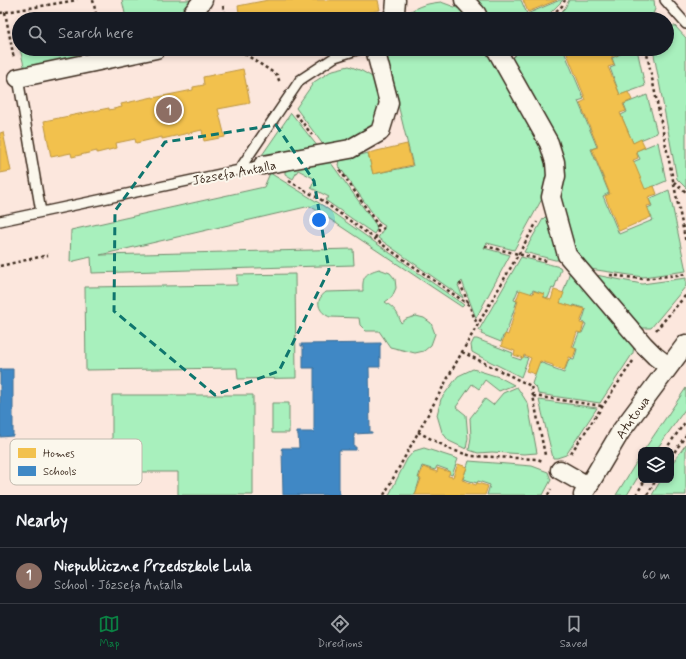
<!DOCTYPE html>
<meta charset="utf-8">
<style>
body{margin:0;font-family:Mynerve,sans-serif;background:#242831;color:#f1f3f6}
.controls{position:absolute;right:12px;bottom:12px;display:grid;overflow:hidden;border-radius:8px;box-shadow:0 2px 6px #0003}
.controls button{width:36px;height:36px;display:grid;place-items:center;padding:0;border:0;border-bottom:1px solid #363941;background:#171b24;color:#f1f3f6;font:20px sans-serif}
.you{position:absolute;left:319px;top:220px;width:14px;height:14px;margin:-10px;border:3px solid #fff;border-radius:50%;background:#1a73e8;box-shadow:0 0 0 6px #1a73e833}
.badge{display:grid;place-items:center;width:26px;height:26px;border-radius:50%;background:#0b8043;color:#fff;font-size:13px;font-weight:700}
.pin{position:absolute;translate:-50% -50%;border:2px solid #fff;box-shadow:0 1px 4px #0006}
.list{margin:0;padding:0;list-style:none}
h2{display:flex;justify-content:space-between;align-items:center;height:52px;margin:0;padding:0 16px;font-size:17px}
h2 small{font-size:13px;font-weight:400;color:#9ea1a6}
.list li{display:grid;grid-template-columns:26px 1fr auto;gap:12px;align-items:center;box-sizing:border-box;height:56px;padding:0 16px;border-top:1px solid #363941}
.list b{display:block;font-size:15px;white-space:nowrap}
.list p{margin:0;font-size:13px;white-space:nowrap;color:#9ea1a6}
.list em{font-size:13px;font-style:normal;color:#9ea1a6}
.icon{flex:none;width:22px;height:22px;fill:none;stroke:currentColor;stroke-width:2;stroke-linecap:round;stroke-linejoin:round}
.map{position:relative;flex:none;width:686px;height:495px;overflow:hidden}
.search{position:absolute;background:#171b24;box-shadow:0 2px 6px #0003;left:12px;right:12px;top:12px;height:44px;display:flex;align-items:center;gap:10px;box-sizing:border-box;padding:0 14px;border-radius:22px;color:#9ea1a6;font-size:15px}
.sheet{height:108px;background:#171b24}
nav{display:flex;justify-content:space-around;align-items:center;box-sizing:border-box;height:56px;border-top:1px solid #363941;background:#171b24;font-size:11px;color:#9ea1a6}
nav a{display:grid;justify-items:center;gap:2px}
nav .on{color:#0b8043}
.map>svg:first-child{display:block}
</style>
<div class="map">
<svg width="686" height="495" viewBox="0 0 686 495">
<rect width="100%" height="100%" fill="#fce7dd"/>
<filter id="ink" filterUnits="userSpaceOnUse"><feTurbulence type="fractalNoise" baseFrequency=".025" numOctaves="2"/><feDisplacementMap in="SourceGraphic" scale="8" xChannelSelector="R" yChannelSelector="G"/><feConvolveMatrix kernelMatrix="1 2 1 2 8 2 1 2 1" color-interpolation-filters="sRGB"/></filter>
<g filter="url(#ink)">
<path fill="#a8f0bd" stroke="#728d6e" d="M122,0H196L181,19H122L126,18Z
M478,0H521L527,14L560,0H563L544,19H500L483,12Z
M569,0H654L655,9L651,19H594L584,15L556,17L565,8Z
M441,2L460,9L471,19H401C414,7 423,4 441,2Z
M668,25L675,26L686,38V188L677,179L653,49H667V26Z
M20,49H96L97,54L25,70Z
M385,49H490L543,146L548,176L543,197L514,250L487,243L484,248L510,255L476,318L462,281L458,285L463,298L378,238L385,226L379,222L338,165L339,161L368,153L373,174L413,166L385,51Z
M521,49H563L584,99L578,101L597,147L591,149L609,193L603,196L619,234L653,220L647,208L652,206L649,199L669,190L686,271L643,277L590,269L572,247L559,200L564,175L509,61Z
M631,49H637L645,86L620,95L610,68L615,66L612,58Z
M349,66L362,71L374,78L382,92L379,121L368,133L327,150L296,108L314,82L333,70Z
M647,95L657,133L633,143L621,115L627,112L624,104Z
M291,113L322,152L260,158Z
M658,142L666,181L645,190L633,162L640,159L636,151Z
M329,162L331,163L376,225L377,229L374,234L325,200L329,197L311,188L315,179L298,170L293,179L285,174V170L289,168Z
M270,173L319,203L464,305L462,307L310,206L100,255L353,249L354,265L92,273L91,257L70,262L71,230L264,187Z
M545,217L550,219L561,260H555L524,252L543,219Z
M521,257L560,267L561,269L554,289L552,288L548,298L544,297V294L533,290L531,294L518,290L514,300L517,301L505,336H503L501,342L481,334L482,332L479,330Z
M379,269L390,273L395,279L396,288L392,297L385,302C394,308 398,312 401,323L406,319L416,316L424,318L431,323L435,334L431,345L424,351L415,353L390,347L379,331H366L360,325L359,318L330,317C322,314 315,305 321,297C322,295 324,294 326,292L363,291C362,277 365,273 379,269Z
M570,271L634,344L633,353L600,403L538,394L537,389L532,384L539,362L553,367V369L564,373L569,359L574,360L577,349L573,348L579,333H582L586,324L582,322L586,309L574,305L573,307L560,303Z
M295,274L296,378L238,379L237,368L86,370L85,287L237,285V275Z
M596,275L642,284L686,278V286L651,328H641Z
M474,339H477L513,353L512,357L521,360L522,356L528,358L521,377L479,356L472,352L471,345Z
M473,369L499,377L514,385L499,391L485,380L479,389L472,384L456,407L466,415L468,438L466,449L449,441L442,432L437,415L441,399L458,376Z
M517,387L521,393L528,404L537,453L524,454L492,452L478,453L469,450L471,437L470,418L485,399L493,405L503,393Z
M686,388V408L656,450H644Z
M112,395H253V495H178V472H112Z
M539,400L597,408L566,455L557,458H553Z
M272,403H289V433H272Z
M686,444V495H652L661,480H671V465Z
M424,448L458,459L452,475L447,473L448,470L437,466L435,470L422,466L418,478H420L415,495H389L407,459L414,451Z
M641,455V472L627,495H616Z
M469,461L532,466L548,472L551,480L543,495H487L490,485L478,481L477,483L463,479Z"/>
<path fill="#f2c14e" stroke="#bb9440" d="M268,0H378L380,10L361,14L363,16L350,19H315V18L308,19H240L238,6Z
M523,0H557L528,12Z
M268,49H289V51L269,55Z
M565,49H618L619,54L611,57L614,65L608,67L620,95L628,92L632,100L623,104L626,111L620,113L633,143L641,139L645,147L636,151L638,158L633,160L645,189L654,186L657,194L648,197L651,205L647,206L651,217L619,231L605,196L610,194L592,149L598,147L580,103L586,100Z
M243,69L250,103L218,109L225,137L204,141L202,130L162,139V137L136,143L135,139L116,143L117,148L97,153V151L72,157L71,153L51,157L44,121L109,108V110L122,107L121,104L153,97V98L193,90V87L204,85L203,77Z
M3,132L11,171L0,173V133Z
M407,144L412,165L373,174L368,153Z
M520,290L533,294L534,291L544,294L543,297L551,300L554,290L564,293L560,303L574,307V306L585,309L580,323L584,324L581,333L577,332L572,347L576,349L573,358L569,357L564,371L553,367V365L540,361L535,374L526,371L531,358L524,355L523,358L514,355L515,351L501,346L505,334L508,335L518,301H516Z
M458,464L467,467L462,480L476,485L477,483L488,486L485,495H415L421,479L419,478L423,467L437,472L438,469H437V468L450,472L448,476L453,477Z"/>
<path fill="#3f88c5" stroke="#3e6c93" d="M381,343V345H380V367H369L370,432H372V433L354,434V447H356V450H339V495H283L282,449L281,450L282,448H299L298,434H297V432H314V368H303V346H301V344Z
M0,369H13V436L0,437Z"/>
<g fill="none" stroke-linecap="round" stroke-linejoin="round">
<g stroke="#3b2a1e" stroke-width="12">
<path id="lane" d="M665,0L686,24
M18,78L41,212
M239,170L300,80L335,57L360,49
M0,221L263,165"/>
</g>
<g stroke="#3b2a1e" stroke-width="21">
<path id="street" d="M464,0L476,13L479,19
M188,19L203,0
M391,19L395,12L396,0
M496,49L549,143L555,162L556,176L551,197L567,255L644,345L655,356L668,366
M18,78L156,49
M263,165L350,149L380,132L389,103L375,49
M560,470L588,486
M583,495L621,431L686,344"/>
</g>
<path stroke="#3b2a1e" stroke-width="2.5" stroke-dasharray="3 3" stroke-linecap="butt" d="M93,0L97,19
M223,6L227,19
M5,12L14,59
M0,13L77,0
M547,19L562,6L565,0
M568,19L584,18L587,19
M234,49L239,50L277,75L280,83
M646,49L686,243
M296,114L312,135
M340,170L377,224L384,229
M289,181L320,199L393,252L469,305L477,324
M674,182L686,192
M375,238L378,233L377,225
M485,246L547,261
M0,266L48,255
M610,275L643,279L686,274
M460,283L469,305
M656,330L686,295
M462,352L531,386L545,455
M533,396L602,406
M418,432L452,450L472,456L537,459L543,461
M665,450L686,421
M571,453L633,361
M671,457L686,435
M384,495L462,352L537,222
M548,495L551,489
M636,495L645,480
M647,495L656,480"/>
<use href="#lane" stroke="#fbf7ec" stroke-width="9"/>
<use href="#street" stroke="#fbf7ec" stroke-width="18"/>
</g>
</g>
<path fill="none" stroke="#0f766e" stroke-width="3" stroke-dasharray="8 5" stroke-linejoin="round" d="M276,125L314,181L329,270L279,371L215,395L114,311L115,211L165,142Z"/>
<g text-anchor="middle" stroke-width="4" stroke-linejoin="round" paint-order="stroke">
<g font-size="13" fill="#3b2a1e" stroke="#fbf7ec">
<text transform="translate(234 172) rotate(-11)" y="5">Józsefa Antalla</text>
<text transform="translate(632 417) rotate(-55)" y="5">Atutowa</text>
</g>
</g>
<rect x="10" y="439" width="132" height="46" rx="6" fill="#fbf7ec" stroke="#c1baae" stroke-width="1"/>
<rect x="18" y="448" width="18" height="10" fill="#f2c14e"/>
<rect x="18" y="466" width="18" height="10" fill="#3f88c5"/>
<g font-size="11" fill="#3b2a1e">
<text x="43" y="457">Homes</text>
<text x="43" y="475">Schools</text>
</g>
</svg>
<div class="controls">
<button><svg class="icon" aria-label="layers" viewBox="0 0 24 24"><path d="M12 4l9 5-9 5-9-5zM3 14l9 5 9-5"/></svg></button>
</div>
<div class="you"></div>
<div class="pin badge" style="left:169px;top:110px;background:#8d6e63">1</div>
<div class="search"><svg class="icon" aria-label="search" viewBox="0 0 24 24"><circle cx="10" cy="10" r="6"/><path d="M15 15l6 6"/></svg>Search here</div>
</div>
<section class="sheet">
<h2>Nearby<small></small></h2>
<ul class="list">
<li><span class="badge" style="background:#8d6e63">1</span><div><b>Niepubliczne Przedszkole Lula</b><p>School · Józsefa Antalla</p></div><em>60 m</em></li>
</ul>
</section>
<nav>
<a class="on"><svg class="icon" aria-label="map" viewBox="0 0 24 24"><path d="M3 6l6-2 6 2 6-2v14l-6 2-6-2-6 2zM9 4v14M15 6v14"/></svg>Map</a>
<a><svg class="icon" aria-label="directions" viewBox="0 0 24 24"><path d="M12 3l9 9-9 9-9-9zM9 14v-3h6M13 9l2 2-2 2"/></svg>Directions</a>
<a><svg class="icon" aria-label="saved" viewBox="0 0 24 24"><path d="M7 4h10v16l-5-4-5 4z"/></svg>Saved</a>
</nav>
